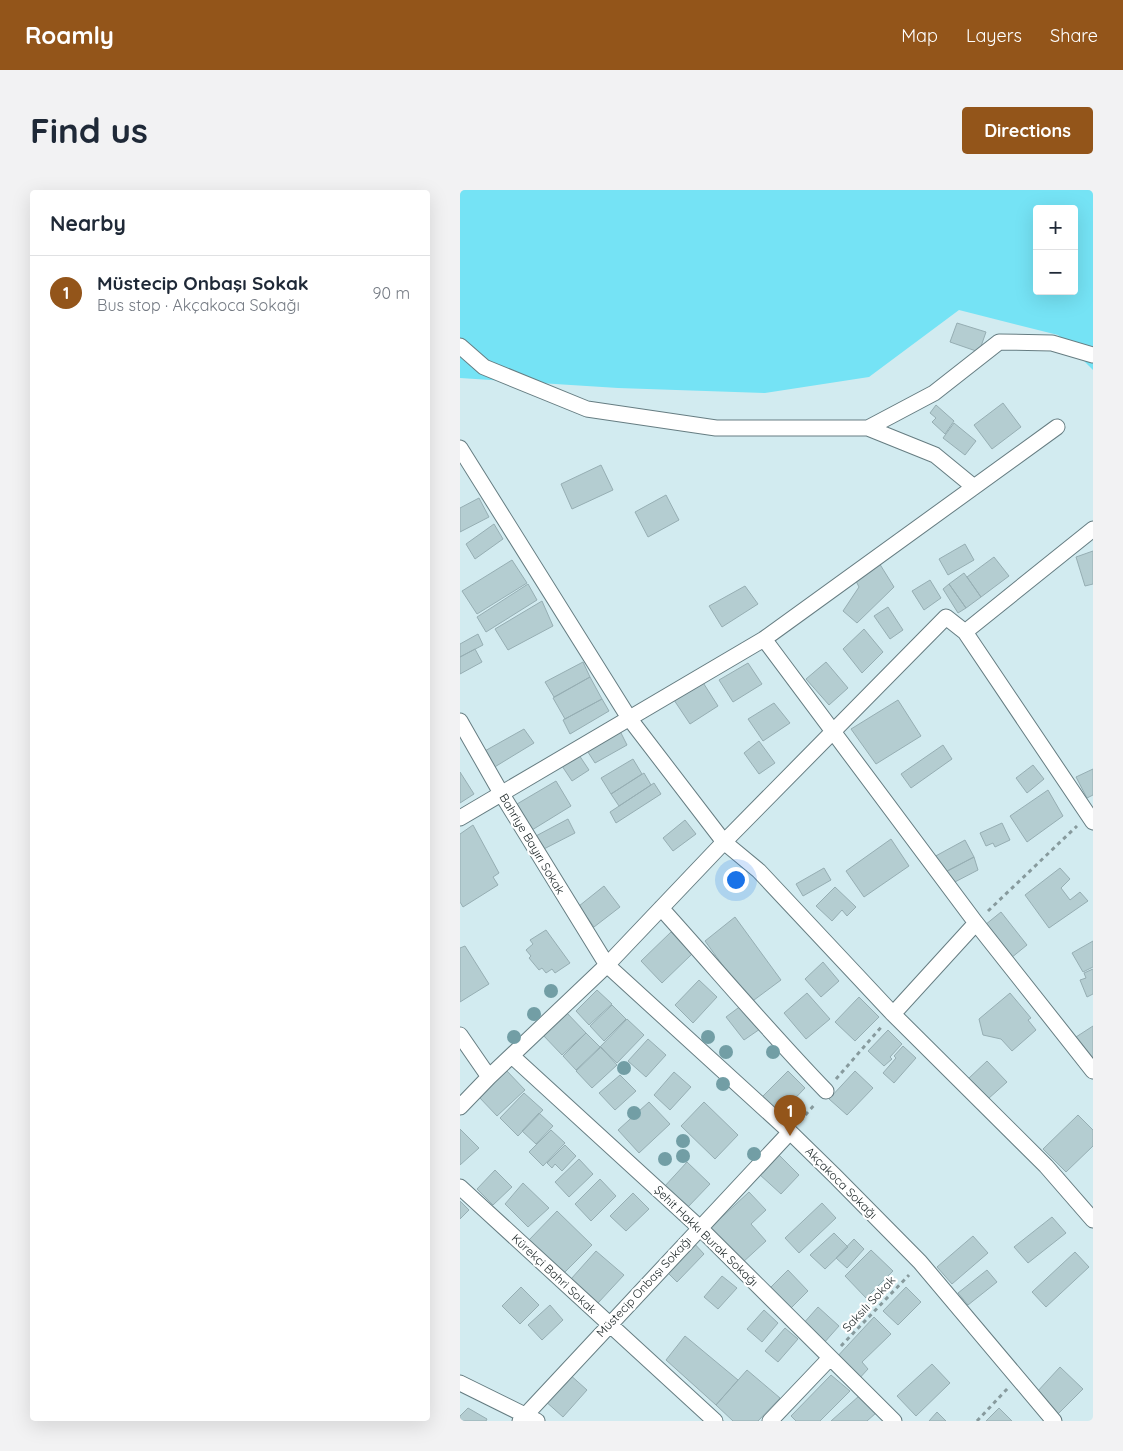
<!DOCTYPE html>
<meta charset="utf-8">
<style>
body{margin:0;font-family:Quicksand,sans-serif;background:#f2f2f3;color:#1f2937}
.controls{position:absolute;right:15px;top:15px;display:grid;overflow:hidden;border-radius:5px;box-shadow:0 5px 20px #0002}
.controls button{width:45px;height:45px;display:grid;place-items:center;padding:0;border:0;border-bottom:1px solid #e0e1e3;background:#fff;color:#1f2937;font:25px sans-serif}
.you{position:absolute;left:275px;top:689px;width:18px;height:18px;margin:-12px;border:4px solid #fff;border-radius:50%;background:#1a73e8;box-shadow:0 0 0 8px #1a73e833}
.badge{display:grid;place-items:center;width:32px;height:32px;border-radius:50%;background:#93551a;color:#fff;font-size:16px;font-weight:700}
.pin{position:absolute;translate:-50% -41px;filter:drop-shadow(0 1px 2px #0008)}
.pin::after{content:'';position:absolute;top:26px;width:18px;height:15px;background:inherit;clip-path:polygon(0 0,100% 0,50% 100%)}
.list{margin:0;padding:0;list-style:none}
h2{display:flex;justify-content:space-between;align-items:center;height:65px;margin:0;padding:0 20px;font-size:21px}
h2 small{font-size:16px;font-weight:400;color:#747a83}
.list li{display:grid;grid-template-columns:32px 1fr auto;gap:15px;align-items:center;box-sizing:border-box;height:75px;padding:0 20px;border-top:1px solid #e0e1e3}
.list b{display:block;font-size:19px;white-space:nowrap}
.list p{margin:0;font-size:16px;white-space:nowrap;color:#747a83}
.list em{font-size:16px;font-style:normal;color:#747a83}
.map{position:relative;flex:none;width:633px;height:1231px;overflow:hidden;border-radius:5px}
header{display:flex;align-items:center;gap:30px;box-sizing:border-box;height:70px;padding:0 25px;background:#93551a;color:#fff}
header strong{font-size:24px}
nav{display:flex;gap:28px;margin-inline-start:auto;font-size:18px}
.intro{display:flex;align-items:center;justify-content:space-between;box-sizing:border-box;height:120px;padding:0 30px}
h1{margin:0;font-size:35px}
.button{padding:12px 22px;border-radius:5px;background:#93551a;color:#fff;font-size:18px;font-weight:700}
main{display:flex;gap:30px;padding:0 30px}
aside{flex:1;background:#fff;border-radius:5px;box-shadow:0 5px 20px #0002}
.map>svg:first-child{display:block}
</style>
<header>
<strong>Roamly</strong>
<nav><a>Map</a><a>Layers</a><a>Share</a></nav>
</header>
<div class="intro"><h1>Find us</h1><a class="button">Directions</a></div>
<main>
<aside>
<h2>Nearby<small></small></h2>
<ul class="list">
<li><span class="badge">1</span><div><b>Müstecip Onbaşı Sokak</b><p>Bus stop · Akçakoca Sokağı</p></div><em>90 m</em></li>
</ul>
</aside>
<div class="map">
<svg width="633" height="1231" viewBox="0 0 633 1231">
<rect width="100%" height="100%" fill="#d2ebf0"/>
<path fill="#75e3f5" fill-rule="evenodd" d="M0,0H633V180L598,145L499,120L409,187L305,203L158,198L0,188ZM577,19H614V101H577Z"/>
<path fill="#b4cdd1" stroke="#96aeb3" d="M497,133L526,142L519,162L490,152Z
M543,213L561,237L532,259L514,235Z
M476,215L494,231L485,244L472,232L476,228L470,223Z
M494,233L516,251L505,265L483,248Z
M141,275L153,300L112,319L101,294Z
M206,305L219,330L188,347L175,322Z
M19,308L29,327L0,342V318Z
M34,334L43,349L15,369L6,354Z
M505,354L514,370L488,385L479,369Z
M633,361V394L625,396L616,367Z
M534,367L549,386L521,407L507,387Z
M416,368L434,397L397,433L383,421L399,397L394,387Z
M52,370L67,393L17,424L2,401Z
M504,383L521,407L506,418L489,394Z
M470,390L481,408L464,420L452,401Z
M68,394L77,410L26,442L17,427Z
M489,394L506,418L498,423L483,399Z
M285,396L298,414L262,437L249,416Z
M82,411L93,436L48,460L35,439Z
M428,417L443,440L430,449L414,426Z
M404,439L423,462L402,483L383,459Z
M18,444L23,455L0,467V454Z
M15,459L22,472L0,484V467Z
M123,472L130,487L94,507L85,492Z
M366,472L388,498L369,515L346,489Z
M288,473L302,494L273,512L259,490Z
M130,487L142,509L105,529L93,508Z
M242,491L258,516L230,534L214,510Z
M142,509L149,521L110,544L103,530Z
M438,510L461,546L416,574L391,539Z
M314,513L330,533L303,551L288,529Z
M64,539L74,553L33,578L23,562Z
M160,541L167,555L135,573L126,559Z
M299,551L315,573L299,584L284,563Z
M483,555L492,569L451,598L441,584Z
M119,565L129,580L112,591L102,576Z
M173,569L182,584L151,604L141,588Z
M573,575L584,589L567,603L556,588Z
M633,579V605L627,608L616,587Z
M0,582L14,604L0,613Z
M184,583L191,595L159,616L151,604Z
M96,591L111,616L72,640L57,614Z
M194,593L201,604L156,633L150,622Z
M588,600L603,626L567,652L550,626Z
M108,629L115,643L80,661L74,647Z
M225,630L236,644L213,661L203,648Z
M542,633L550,650L535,657L533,653L526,656L520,643Z
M13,635L39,683L33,687L38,695L3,717L0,712V644Z
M431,649L449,676L404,707L386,681Z
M505,650L514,667L481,684L472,668Z
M514,667L518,680L489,695L482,684Z
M364,678L371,690L343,706L336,694Z
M600,678L610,689L601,698L610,710L620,702L628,711L589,738L565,705Z
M144,696L160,717L134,737L119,716Z
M375,697L396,717L387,726L382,720L372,731L356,716Z
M541,722L567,755L551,768L525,735Z
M275,727L321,790L290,813L245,751Z
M86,740L110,773L95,783L92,779L86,783L82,778L79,780L69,768L71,766L66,760L73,754L70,750Z
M211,742L232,764L202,793L181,771Z
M633,751V777L623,782L612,763Z
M5,756L29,794L0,812V758Z
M363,772L379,791L361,807L345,789Z
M633,779V804L627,807L620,790L626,788L624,783Z
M239,790L257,807L233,833L215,815Z
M137,800L152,814L129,835L116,821Z
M347,803L370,829L346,849L324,823Z
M550,803L571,828L568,830L576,840L552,861L541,849L523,845L519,829Z
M399,807L419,827L395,851L375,832Z
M152,815L166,829L144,851L130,836Z
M282,815L300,839L284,850L266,827Z
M106,822L126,843L102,865L82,844Z
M167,829L184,845L157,873L140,857Z
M633,836V873L616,847Z
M428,840L442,854L430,867L432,869L424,876L408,861Z
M126,843L140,857L116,880L103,866Z
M188,849L206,865L186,887L168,871Z
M443,856L456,868L434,893L423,883L436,868L434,866Z
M141,857L157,875L132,898L116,881Z
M527,871L547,892L528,909L508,889Z
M46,880L65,900L37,926L19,907Z
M328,881L345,898L320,924L302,907Z
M395,881L413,898L387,925L369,909Z
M214,882L231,897L210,920L194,905Z
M160,885L176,901L155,920L139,903Z
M64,903L83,920L58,946L40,928Z
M189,912L210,934L179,963L158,940Z
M244,912L278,945L255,969L221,936Z
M79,923L93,936L76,954L62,941Z
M618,925L633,940V956L606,982L583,959Z
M0,939L19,958L0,975Z
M91,940L105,953L83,976L69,962Z
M105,955L116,966L102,981L95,974L92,978L87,973Z
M318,964L339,985L321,1004L299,984Z
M119,969L133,984L109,1007L95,992Z
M227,972L250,994L227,1018L204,997Z
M35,980L52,997L33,1015L17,999Z
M140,989L156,1006L131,1031L115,1014Z
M63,993L89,1018L68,1037L45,1014Z
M289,1002L306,1020L291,1034L306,1051L282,1073L250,1038Z
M173,1003L189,1019L166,1041L150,1026Z
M0,1011L9,1020L0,1029Z
M362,1013L376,1028L339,1063L325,1048Z
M97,1021L132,1055L104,1083L69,1050Z
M592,1027L606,1043L568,1073L554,1057Z
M374,1043L388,1057L365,1079L350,1065Z
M513,1046L528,1063L492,1094L477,1077Z
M394,1049L404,1059L387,1078L376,1068Z
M232,1051L244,1064L217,1092L204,1079Z
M411,1060L433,1081L406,1108L385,1086Z
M136,1061L164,1085L138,1113L111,1089Z
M615,1062L629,1077L586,1117L572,1102Z
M328,1080L348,1101L329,1120L308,1100Z
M527,1080L537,1092L508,1115L498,1103Z
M262,1086L277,1098L258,1119L244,1107Z
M61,1097L79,1115L60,1134L42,1116Z
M446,1097L461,1112L438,1135L423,1121Z
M90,1115L103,1130L82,1150L68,1135Z
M358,1117L379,1136L363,1154L342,1135Z
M304,1120L318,1133L302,1152L287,1139Z
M414,1127L431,1144L402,1172L408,1179L397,1191L375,1169Z
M325,1138L338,1149L318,1172L305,1161Z
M225,1146L278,1190L256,1215L206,1170Z
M472,1174L490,1193L456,1226L437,1206Z
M600,1177L623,1199L598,1224L576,1203Z
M287,1180L320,1208L298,1231H273L256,1215Z
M108,1183L127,1200L103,1227L84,1210Z
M371,1185L390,1201L360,1231H336L331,1226Z
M399,1206L416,1223L407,1231H371Z
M8,1218L27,1229L26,1231H0V1226Z
M539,1218L552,1231H526Z
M477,1222L486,1231H469Z"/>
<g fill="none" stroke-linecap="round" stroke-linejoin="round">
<g stroke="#667d82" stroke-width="17">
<path id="minor" d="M0,156L24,177L127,219L256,238H408L474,203L539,152L592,153L633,165
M408,238L475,265L514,297
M0,258L169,528L264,652L299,681L433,824L586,976L633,1030
M505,442L633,339
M304,449L516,733L633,881
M0,531L41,603L147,775L330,942L375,986L460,1072L594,1231
M0,628L304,449L597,237
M201,718C256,779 309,842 366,901
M433,824L516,733
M0,845L29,887
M52,866L240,1038L434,1231
M0,917L29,887L147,775L264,652L486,427L505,442L633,632
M0,997L255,1231
M0,1193L77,1231
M60,1231L330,942
M310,1231L370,1168"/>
</g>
<path stroke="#879a9d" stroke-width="3" stroke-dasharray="4 4" stroke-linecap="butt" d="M528,721L617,636
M376,889L423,835
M340,931L356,913
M381,1156L449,1085
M517,1231L548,1198"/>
<use href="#minor" stroke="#fff" stroke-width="15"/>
</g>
<g fill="#729ea5">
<circle cx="91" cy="801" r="7"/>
<circle cx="74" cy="824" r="7"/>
<circle cx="54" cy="847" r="7"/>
<circle cx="248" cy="847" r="7"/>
<circle cx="266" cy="862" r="7"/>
<circle cx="313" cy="862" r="7"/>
<circle cx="164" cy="878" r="7"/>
<circle cx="263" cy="894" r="7"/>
<circle cx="174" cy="923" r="7"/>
<circle cx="223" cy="951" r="7"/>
<circle cx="294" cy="964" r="7"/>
<circle cx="223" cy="966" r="7"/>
<circle cx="205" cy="969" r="7"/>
</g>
<g text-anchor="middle" stroke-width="4.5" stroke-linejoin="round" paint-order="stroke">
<g font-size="12" fill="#202a2b" stroke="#fff">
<text transform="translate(72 654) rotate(59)" y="4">Bahriye Bayırı Sokak</text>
<text transform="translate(381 993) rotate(45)" y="4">Akçakoca Sokağı</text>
<text transform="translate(246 1046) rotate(44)" y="4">Şehit Hakkı Burak Sokağı</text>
<text transform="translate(94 1084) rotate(43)" y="4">Kürekçi Bahri Sokak</text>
<text transform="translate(184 1097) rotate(-47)" y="4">Müstecip Onbaşı Sokağı</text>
<text transform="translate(409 1114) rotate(-47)" y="4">Saksılı Sokak</text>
</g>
</g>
</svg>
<div class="controls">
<button>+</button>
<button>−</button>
</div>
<div class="you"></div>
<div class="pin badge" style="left:330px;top:946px">1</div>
</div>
</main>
